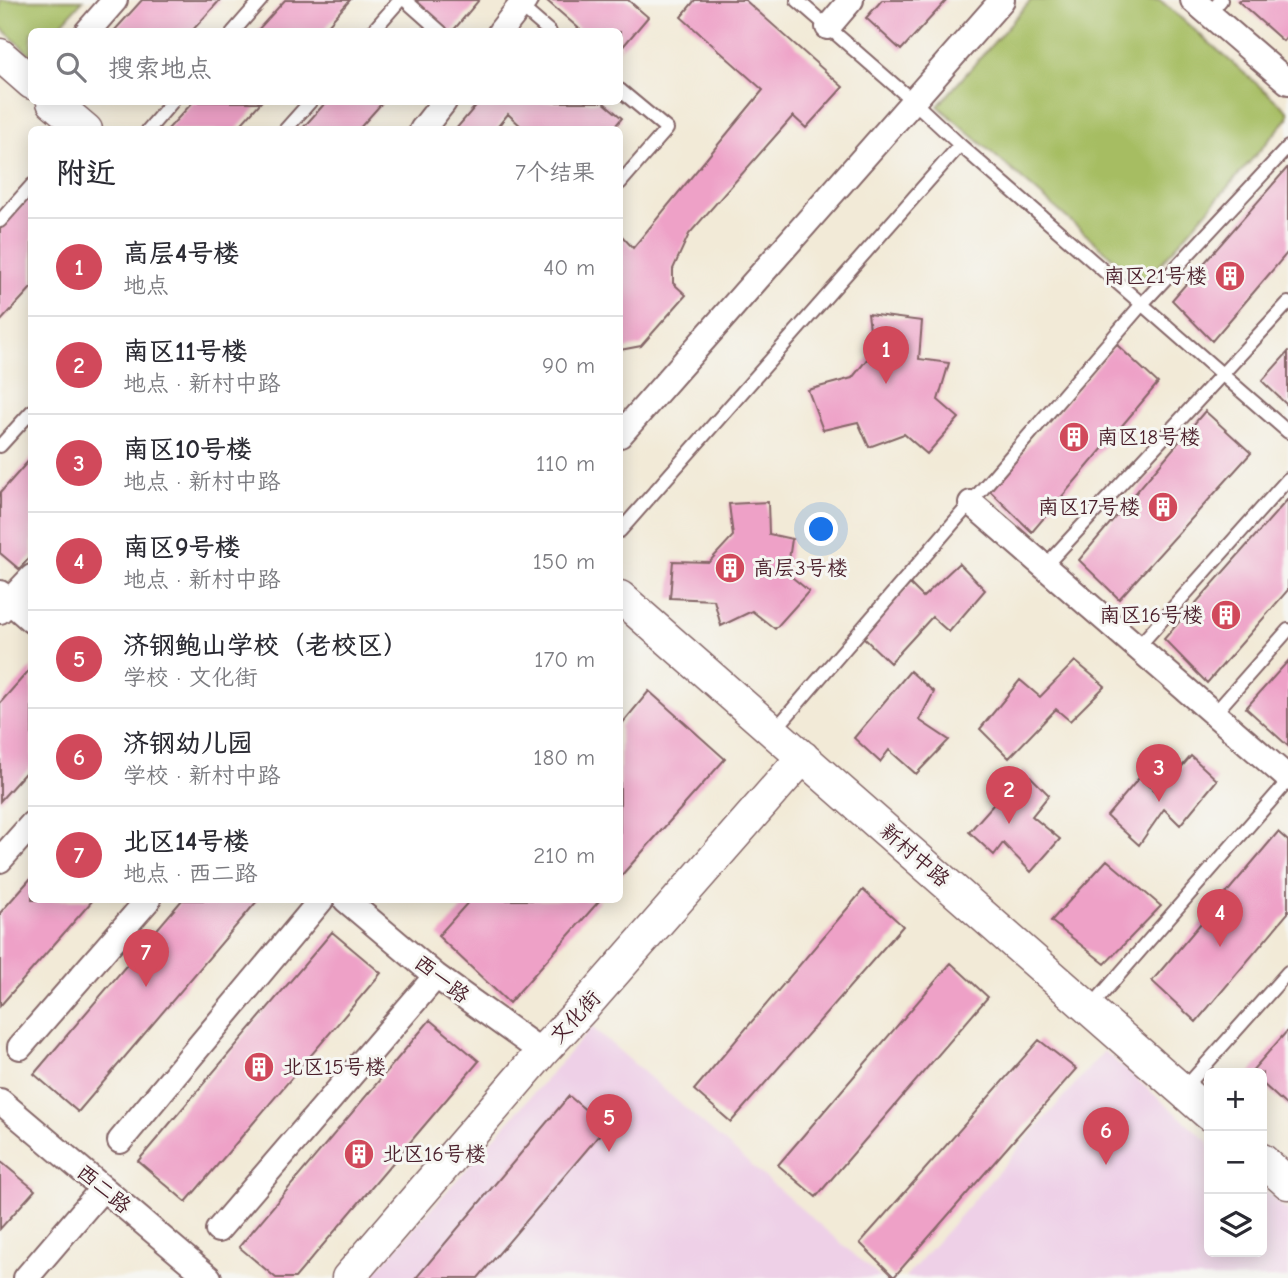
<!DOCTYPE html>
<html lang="zh">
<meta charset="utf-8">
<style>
body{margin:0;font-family:"Comic Neue","LXGW WenKai TC",sans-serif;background:#f2f2f3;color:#2b2b33}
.controls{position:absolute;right:21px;bottom:21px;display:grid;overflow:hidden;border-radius:10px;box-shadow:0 4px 18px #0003}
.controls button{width:63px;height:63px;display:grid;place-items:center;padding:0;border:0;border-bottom:2px solid #e1e1e2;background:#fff;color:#2b2b33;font:35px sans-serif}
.you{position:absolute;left:822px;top:530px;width:24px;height:24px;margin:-18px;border:5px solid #fff;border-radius:50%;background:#1a73e8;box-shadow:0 0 0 10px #1a73e833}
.badge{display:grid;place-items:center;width:46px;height:46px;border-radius:50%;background:#d1495b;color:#fff;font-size:23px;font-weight:700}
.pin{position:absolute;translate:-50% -58px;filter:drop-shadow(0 2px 4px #0008)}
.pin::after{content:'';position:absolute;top:37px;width:24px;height:21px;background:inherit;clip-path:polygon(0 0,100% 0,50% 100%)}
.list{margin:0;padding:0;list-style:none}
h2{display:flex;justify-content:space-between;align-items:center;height:91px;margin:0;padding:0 28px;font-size:30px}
h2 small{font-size:23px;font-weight:400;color:#7c7c81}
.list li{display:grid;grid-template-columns:46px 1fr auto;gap:21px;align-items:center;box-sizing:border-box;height:98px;padding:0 28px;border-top:2px solid #e1e1e2}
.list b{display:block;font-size:26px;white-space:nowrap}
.list p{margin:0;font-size:23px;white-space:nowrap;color:#7c7c81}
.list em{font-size:23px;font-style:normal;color:#7c7c81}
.icon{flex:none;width:38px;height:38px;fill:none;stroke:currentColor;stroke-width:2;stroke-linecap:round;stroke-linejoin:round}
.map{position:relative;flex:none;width:1288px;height:1278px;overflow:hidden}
.search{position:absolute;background:#fff;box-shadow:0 4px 18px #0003;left:28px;top:28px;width:595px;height:77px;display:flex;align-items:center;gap:18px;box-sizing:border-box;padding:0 24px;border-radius:10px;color:#7c7c81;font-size:26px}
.panel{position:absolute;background:#fff;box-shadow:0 4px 18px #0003;left:28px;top:126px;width:595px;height:777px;border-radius:10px}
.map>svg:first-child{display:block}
</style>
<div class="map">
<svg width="1288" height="1278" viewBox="0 0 1288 1278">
<rect width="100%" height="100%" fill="#f6f6f2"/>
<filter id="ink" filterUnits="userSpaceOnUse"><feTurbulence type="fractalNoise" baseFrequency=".0143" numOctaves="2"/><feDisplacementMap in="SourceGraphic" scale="14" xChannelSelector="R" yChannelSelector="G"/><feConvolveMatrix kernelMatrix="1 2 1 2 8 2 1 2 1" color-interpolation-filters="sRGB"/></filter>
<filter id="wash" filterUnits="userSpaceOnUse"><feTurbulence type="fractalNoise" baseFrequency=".00686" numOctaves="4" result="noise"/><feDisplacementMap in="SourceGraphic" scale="28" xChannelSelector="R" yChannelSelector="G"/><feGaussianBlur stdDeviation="1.57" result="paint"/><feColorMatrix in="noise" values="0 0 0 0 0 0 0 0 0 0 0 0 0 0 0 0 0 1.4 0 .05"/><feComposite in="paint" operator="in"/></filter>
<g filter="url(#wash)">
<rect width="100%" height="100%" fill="#f2ead7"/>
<path fill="#eed0e7" d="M592,1027L881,1278H370Z
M1104,1051L1209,1142V1252H1262V1188L1288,1211V1278H905Z"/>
<path fill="#a6bd62" stroke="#786e46" stroke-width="2" d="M0,0H83L55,31L32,32L31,55L0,27Z
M1031,0H1160L1288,111V118L1143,284L938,106Z"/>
<g id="blocks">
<path fill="#eea1c7" d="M142,0H220L191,32H113Z
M285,0H350L322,32H256Z
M414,0H479L452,32H441Z
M546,0H628L648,17L620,50V32H583Z
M695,0H745L843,87L806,128L793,116L689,234L673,269V283L686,295L641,346L620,350V234L633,248L763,90L681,17Z
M882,0H947L901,50L866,18Z
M1240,0H1288V35L1283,41L1238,1Z
M193,102H261L236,130H167Z
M326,102H383L358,130H301Z
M479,102H603L622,118L612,130H525L508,114L495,130H455Z
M1288,167V252L1212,341L1172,300Z
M29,196L32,198V287L0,322V229Z
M868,314L922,321L919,359L949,363L938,400L959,418L927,454L904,434L869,447L858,422L823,430L808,390L852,378L873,352Z
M1116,344L1158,383L1032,532L990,491Z
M1288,352V406L1262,381Z
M1205,411L1251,453L1119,599L1079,560Z
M32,457V555L19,569L0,553V493Z
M1288,499V590L1207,683L1164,639Z
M768,502L769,534L792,539L787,573L809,591L775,629L752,611L721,626L714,600L670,598L673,561L709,562L733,536L729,504Z
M959,563L985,590L949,632L932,617L890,663L862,636L910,584L923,597Z
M1075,661L1105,686L1070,721L1056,709L1009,758L980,729L1020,680L1040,697Z
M1288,661V746L1246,708Z
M32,667V765L0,801V703Z
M910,671L934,692L919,720L949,740L916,774L889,750L880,762L854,738Z
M649,691L725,759L620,877V726Z
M1191,756L1217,780L1180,825L1164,809L1139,845L1107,816L1139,778L1158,794Z
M1024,770L1049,795L1032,816L1060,839L1031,872L1003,843L994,855L969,832Z
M1278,832L1288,841V913L1196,1022L1152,981Z
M1107,860L1161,906L1105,964L1051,921Z
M32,877V900H93L0,1006V913Z
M863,890L903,926L731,1122L694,1090Z
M182,900H258L78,1112L34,1074Z
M470,900H600L509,1003L438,936Z
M332,932L381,973L186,1202L138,1161Z
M951,963L988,997L816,1197L778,1165Z
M430,1020L479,1061L295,1278H276L239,1247Z
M1288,1030V1107L1262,1083V1073H1250Z
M1039,1040L1076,1069L894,1277L860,1243Z
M569,1096L606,1127L478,1278H416Z
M0,1161L35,1190L0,1229Z"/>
</g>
</g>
<g filter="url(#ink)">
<use href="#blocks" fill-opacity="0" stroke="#856667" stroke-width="2"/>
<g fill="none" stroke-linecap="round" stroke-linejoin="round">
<g stroke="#856667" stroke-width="16">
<path id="service" d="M405,0L441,32
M797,0L914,102L960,145L1288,432
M520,6L550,32
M1209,14L1221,0
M233,32L261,0
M372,32L400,0
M620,90L667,129L620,183
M148,130L172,102
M285,130L310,102
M0,221L32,185
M0,446L32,411
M620,531L960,145
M1044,567L1288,303
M1137,648L1288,479
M1214,714L1288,630
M774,731L1142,304L1288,147
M1090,1008L1288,781
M1183,1090L1288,972"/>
</g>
<g stroke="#856667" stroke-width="28">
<path id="minor" d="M1193,0L1288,82
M828,27L851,0
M87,32L115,0
M500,32L525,0
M422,130L444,102
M620,435L1002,0
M971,503L1288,778
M0,593L32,621
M0,611L32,577
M0,860L32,824
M346,900L436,976L542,1052
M20,1047L148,900
M0,1101L209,1278
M120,1141L321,900
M218,1230L436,976
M26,1278L103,1188"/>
</g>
<g stroke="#856667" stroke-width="35">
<path id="tertiary" d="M0,55L32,83
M53,102L86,130
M620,597L1209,1114
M1262,1160L1288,1183
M348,1278L542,1052L584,1007L803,757"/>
</g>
<use href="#service" stroke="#fff" stroke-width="12"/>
<use href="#minor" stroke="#fff" stroke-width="24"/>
<use href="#tertiary" stroke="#fff" stroke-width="32"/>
</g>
</g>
<defs>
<g id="building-disc" transform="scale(1.575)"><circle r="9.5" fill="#d1495b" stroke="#f6f6f2"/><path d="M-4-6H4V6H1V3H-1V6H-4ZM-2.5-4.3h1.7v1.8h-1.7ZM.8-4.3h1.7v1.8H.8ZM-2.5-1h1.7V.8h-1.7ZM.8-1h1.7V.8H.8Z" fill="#fff"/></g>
</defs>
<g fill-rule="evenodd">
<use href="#building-disc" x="1230" y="276"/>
<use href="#building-disc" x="1074" y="437"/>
<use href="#building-disc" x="1163" y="507"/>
<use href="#building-disc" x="730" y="568"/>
<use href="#building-disc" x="1226" y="615"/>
<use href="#building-disc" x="259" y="1067"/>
<use href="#building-disc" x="359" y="1154"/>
</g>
<g text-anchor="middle" stroke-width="6" stroke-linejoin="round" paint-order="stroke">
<g font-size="21" fill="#4a1f2b" stroke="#f6f6f2" text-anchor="start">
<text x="1207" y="283" text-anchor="end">南区21号楼</text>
<text x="1097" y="444">南区18号楼</text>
<text x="1140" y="514" text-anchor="end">南区17号楼</text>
<text x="753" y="575">高层3号楼</text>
<text x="1203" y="622" text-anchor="end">南区16号楼</text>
<text x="282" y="1074">北区15号楼</text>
<text x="382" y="1161">北区16号楼</text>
</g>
<g font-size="21" fill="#4a1f2b" stroke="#f6f6f2">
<text transform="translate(915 855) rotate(41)" y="7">新村中路</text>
<text transform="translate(442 979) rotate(38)" y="7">西一路</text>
<text transform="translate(575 1017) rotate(-47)" y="7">文化街</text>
<text transform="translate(104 1189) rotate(40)" y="7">西二路</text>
</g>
</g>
</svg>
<div class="controls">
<button>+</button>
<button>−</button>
<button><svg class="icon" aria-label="layers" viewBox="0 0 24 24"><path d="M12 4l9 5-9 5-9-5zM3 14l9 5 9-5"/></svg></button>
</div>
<div class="you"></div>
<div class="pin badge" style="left:886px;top:384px">1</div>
<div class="pin badge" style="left:1009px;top:824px">2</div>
<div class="pin badge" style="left:1159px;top:802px">3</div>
<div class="pin badge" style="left:1220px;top:947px">4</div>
<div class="pin badge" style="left:609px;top:1152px">5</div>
<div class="pin badge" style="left:1106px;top:1165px">6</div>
<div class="pin badge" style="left:146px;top:987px">7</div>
<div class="search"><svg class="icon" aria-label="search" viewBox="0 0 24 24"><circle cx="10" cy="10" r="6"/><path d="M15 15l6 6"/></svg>搜索地点</div>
<section class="panel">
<h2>附近<small>7个结果</small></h2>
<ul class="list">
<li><span class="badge">1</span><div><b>高层4号楼</b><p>地点</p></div><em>40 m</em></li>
<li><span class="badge">2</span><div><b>南区11号楼</b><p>地点 · 新村中路</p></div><em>90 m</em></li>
<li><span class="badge">3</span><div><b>南区10号楼</b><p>地点 · 新村中路</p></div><em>110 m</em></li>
<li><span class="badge">4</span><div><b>南区9号楼</b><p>地点 · 新村中路</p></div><em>150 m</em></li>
<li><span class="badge">5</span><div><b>济钢鲍山学校（老校区）</b><p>学校 · 文化街</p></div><em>170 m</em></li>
<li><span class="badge">6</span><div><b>济钢幼儿园</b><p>学校 · 新村中路</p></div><em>180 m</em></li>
<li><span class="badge">7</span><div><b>北区14号楼</b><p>地点 · 西二路</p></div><em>210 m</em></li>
</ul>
</section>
</div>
